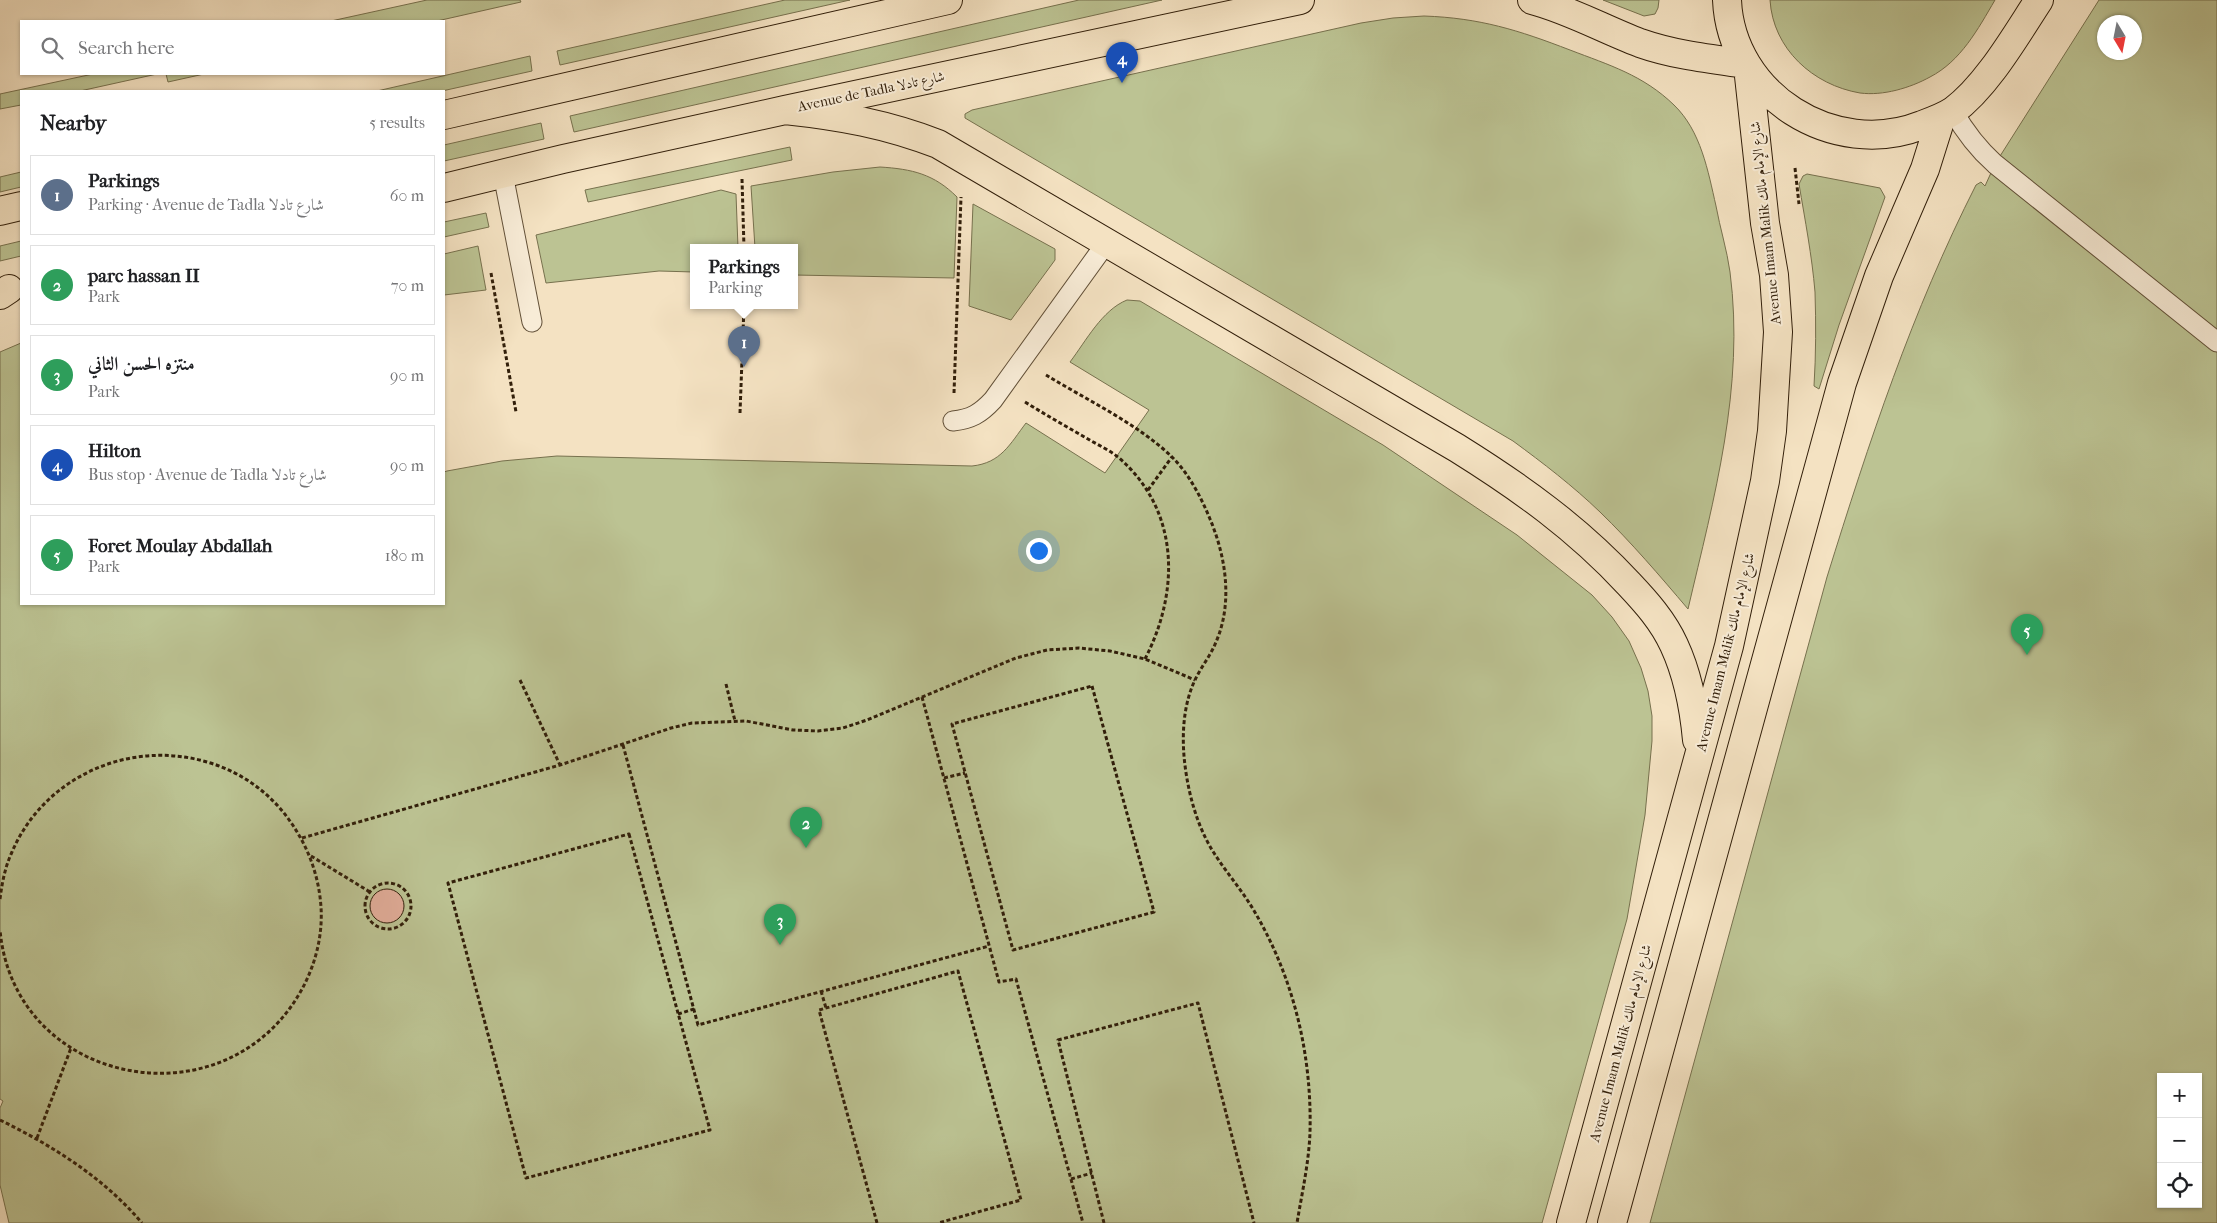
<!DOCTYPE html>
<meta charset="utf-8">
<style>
body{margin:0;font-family:"IM FELL French Canon",Amiri,serif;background:#f6f6f6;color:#202124}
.controls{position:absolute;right:15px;bottom:15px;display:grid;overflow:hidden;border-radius:0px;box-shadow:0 1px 4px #0004}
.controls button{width:45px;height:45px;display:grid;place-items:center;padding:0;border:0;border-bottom:1px solid #e0e0e0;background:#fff;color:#202124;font:25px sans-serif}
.compass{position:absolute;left:2097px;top:15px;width:45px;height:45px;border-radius:50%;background:#fff;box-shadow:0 1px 4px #0004;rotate:170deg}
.you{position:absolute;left:1038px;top:550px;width:18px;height:18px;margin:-12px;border:4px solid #fff;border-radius:50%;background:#1a73e8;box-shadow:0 0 0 8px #1a73e833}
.badge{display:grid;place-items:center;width:32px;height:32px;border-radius:50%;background:#8f2418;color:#fff;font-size:16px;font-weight:700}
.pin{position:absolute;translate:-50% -41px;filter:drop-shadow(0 1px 2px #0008)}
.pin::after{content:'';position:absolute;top:26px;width:18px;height:15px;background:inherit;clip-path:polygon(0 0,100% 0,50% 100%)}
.popup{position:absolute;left:690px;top:244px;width:108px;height:65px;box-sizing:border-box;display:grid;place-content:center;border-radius:0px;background:#fff;filter:drop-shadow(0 1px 4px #0005);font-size:16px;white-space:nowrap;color:#757577}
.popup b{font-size:19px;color:#202124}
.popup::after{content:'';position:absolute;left:50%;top:100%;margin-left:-10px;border:10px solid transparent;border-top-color:#fff}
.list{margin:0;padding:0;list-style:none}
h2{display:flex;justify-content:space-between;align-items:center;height:65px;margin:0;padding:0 20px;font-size:21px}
h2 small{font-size:16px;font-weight:400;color:#757577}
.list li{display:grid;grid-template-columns:32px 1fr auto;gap:15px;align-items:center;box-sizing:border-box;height:80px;margin:0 10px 10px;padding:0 10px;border:1px solid #e0e0e0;border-radius:0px}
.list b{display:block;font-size:19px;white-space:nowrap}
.list p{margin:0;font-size:16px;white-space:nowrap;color:#757577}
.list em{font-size:16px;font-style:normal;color:#757577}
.icon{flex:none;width:28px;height:28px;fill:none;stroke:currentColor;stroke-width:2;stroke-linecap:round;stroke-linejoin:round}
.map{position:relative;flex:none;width:2217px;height:1223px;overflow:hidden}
.search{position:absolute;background:#fff;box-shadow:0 1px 4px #0004;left:20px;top:20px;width:425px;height:55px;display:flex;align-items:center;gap:12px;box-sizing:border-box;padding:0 18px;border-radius:0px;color:#757577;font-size:19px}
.panel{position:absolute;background:#fff;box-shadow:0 1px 4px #0004;left:20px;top:90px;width:425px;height:515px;border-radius:0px}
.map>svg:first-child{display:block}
</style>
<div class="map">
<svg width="2217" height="1223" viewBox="0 0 2217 1223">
<rect width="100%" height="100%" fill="#f4e2c2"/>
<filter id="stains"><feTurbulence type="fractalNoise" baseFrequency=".004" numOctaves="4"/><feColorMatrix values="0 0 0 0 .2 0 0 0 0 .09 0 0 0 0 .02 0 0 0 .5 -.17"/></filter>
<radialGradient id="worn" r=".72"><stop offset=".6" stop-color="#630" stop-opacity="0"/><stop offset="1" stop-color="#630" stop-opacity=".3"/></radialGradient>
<path fill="#bcc393" stroke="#77714e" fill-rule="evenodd" d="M427,0H520L521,2L437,21H331Z
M785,0H850L560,65L557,51Z
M1079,0H1162L574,132L570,116Z
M1603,0H1659L1658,8L1655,14L1644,16Z
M1770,0H1995C1978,29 1961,61 1930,77C1910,88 1883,96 1860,93C1813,85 1773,49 1770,0Z
M2099,0H2217V1223H1650L1827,577C1869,442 1912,311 1976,185L1981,182L1985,186L1995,164ZM2104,22H2134V52H2104ZM2161,1077H2198V1204H2161Z
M1424,16C1480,18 1518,30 1570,50C1609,65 1643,75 1674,105C1701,131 1708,171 1716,206C1720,228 1727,250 1730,272C1745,387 1714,498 1688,609C1660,576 1631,542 1600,512C1573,486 1543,463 1513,441L965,118V114L972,110L1361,23L1393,18Z
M530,56L532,71L442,91H377Z
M93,74H157L80,91H21V105L0,109V94Z
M166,74H204L168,82Z
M541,123L544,139L444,161V145Z
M790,147L792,160L588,202L585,190Z
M880,167C912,169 934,174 957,197L954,278L794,275V248H755L751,186L833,172Z
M21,172V187L0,192V177Z
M1807,174L1880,188L1885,197L1839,325L1819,389L1814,386C1816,354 1816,323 1815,292C1812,256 1805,220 1799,184L1803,176Z
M721,190L736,194L738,248H694V272L659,271L546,283L536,235Z
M973,204L1055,249V260L1011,320L969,306Z
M486,213L489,227L444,237V222Z
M21,241V256L0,261V246Z
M478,246L486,290L444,295V254Z
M1127,300L1140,301L1383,445L1517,535L1592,595L1612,617L1629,641L1641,668L1648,691L1652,716V741L1645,815L1627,919L1542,1223H9L0,1185V1108L3,1101L0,1099V352L21,343V604H444V472L447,471L502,461L557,456L972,466C1001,463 1010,444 1026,423L1105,473L1149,410L1070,362C1086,341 1102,310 1127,300Z"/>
<path fill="#e2ad9a" stroke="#321f0a" d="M370 906a17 17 0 1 1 34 0a17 17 0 1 1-34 0Z"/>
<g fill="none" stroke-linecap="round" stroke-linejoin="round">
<g stroke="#625038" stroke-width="21">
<path id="service" d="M1953,111C1965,132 1977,148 1995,164L2217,342
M503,174L532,322
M953,421C971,419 980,414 993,400L1107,242"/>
</g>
<g stroke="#321f0a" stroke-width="30">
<path id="primary" d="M1532,0C1570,10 1603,29 1640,43C1674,55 1711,59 1746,64
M1727,0C1731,95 1834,160 1922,125C1933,121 1944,117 1953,111C1987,86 2016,35 2039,0
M785,110C841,116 886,124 938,144L1457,448C1521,488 1577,528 1629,584C1646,602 1663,621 1674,645C1688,675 1694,707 1697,740
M444,115L948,0
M444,188L563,159L785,110L1300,0
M0,211L21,206
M1571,1223L1729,646L1765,481L1772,431L1778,332L1774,275L1765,223L1748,67
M1612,1223L1842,383L1879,276L1925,169L1941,118"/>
</g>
<g stroke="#321f0a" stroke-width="30">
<path id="trunk" d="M0,295L9,289"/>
</g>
<path stroke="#321f0a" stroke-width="3" stroke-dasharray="4 2.5" stroke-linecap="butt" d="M1795,168L1799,204
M742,179L744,248
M491,273L516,412
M1046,375C1087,400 1138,424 1172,457C1189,474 1201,497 1210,519C1226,557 1233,603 1216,642C1211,655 1201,667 1195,680C1184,703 1182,731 1184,756C1187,789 1196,825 1214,853C1226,872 1241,889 1253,909C1293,976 1312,1053 1310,1132C1309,1162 1302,1193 1297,1223
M954,393L961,197
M1025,402C1046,415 1067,427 1088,439C1098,445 1109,450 1118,457C1180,510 1180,591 1145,659
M740,413L744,306
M1148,490L1172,457
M520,680L560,765
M726,684L735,721
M1092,686L1154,912L1013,950L952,724Z
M922,697L999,982L1016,979L1083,1223
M623,745L698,1025L989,946
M944,778L965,773
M629,834L710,1130L526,1178L448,883Z
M302,838L560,765L671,728L692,723L746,721L793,730L818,731L843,728L867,720L1016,658L1047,650L1079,648L1110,651L1145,659L1195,680
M311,856L370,892
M365 906a23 23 0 1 1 46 0a23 23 0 1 1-46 0Z
M0,899C2,883 5,867 12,852C44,777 129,739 207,762C242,772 272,794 292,824C309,849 319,877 321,907C323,938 314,970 298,996C219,1126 14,1084 0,930
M821,991L826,1008
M678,1014L694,1009
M0,1120C53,1146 104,1178 142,1223
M37,1138L71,1048
M1071,1179L1092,1173
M877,1223L819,1010L958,971L1021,1200L938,1223
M1104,1223L1058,1040L1198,1003L1254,1223"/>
<use href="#service" stroke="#f8ecd7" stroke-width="19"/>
<use href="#primary" stroke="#f4e2c2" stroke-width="28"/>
<use href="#trunk" stroke="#f4e2c2" stroke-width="28"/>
</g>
<g text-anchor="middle" stroke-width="4" stroke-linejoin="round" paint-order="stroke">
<g font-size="14" fill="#321f0a" stroke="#f8ecd7">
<text transform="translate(871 91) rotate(-12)" y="5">Avenue de Tadla شارع تادلا</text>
<text transform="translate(1765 223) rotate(-96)" y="5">Avenue Imam Malik شارع الإمام مالك</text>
<text transform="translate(1725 652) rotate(-76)" y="5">Avenue Imam Malik شارع الإمام مالك</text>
<text transform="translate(1620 1043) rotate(-75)" y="5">Avenue Imam Malik شارع الإمام مالك</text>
</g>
</g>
<rect width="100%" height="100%" filter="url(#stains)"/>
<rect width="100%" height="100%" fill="url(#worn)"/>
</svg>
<div class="controls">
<button>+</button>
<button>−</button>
<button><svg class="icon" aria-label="locate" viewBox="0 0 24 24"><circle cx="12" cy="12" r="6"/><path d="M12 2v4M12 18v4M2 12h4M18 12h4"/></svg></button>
</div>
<svg class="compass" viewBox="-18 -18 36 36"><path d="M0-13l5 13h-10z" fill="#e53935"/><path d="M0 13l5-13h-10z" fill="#757577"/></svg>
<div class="you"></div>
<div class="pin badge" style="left:744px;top:367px;background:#5c6f8a">1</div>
<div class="popup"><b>Parkings</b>Parking</div>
<div class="pin badge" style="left:806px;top:848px;background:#2e9e5b">2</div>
<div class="pin badge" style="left:780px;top:945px;background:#2e9e5b">3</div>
<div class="pin badge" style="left:1122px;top:83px;background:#1a4fb4">4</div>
<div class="pin badge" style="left:2027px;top:655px;background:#2e9e5b">5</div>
<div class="search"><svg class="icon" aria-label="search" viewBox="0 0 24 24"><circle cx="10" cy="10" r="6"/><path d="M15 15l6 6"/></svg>Search here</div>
<section class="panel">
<h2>Nearby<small>5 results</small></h2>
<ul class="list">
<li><span class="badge" style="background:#5c6f8a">1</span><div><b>Parkings</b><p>Parking · Avenue de Tadla شارع تادلا</p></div><em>60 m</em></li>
<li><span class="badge" style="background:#2e9e5b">2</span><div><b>parc hassan II</b><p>Park</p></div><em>70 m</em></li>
<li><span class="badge" style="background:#2e9e5b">3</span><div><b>منتزه الحسن الثاني</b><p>Park</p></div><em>90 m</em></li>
<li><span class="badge" style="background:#1a4fb4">4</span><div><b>Hilton</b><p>Bus stop · Avenue de Tadla شارع تادلا</p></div><em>90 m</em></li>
<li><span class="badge" style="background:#2e9e5b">5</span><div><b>Foret Moulay Abdallah</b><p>Park</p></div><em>180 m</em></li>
</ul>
</section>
</div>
